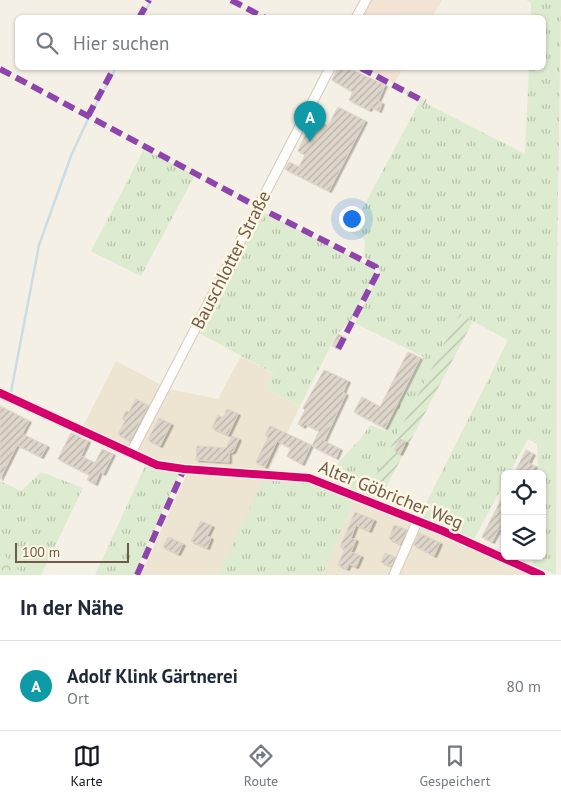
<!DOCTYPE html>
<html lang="de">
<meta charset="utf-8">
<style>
body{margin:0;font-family:"PT Sans",sans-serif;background:#f6f6f7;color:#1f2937}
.controls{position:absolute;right:15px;bottom:15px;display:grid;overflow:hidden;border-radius:8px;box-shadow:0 1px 4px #0004}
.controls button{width:45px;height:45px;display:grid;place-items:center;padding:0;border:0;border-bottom:1px solid #e0e1e3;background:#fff;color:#1f2937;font:25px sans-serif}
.scale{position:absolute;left:15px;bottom:12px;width:114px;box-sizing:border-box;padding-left:5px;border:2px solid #705b48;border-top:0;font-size:14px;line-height:18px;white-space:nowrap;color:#705b48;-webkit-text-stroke:4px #fef7e5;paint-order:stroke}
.you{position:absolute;left:351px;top:218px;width:18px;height:18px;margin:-12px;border:4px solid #fff;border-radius:50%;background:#1a73e8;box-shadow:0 0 0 8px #1a73e833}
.badge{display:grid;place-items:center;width:32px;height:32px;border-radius:50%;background:#111827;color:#fff;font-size:16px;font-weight:700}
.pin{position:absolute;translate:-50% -41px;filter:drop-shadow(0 1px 2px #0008)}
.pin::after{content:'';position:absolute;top:26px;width:18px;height:15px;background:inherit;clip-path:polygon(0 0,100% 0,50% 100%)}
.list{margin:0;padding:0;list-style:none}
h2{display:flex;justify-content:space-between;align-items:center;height:65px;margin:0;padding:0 20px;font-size:21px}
h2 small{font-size:16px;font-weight:400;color:#747a83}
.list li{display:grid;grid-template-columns:32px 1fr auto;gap:15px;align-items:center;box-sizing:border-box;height:90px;padding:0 20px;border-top:1px solid #e0e1e3}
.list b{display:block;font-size:19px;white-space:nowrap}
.list p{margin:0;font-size:16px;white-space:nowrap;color:#747a83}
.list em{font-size:16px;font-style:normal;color:#747a83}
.icon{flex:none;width:28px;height:28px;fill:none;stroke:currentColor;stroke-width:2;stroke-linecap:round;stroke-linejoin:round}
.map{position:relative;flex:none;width:561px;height:575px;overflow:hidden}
.search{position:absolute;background:#fff;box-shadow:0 1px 4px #0004;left:15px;right:15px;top:15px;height:55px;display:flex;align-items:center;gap:12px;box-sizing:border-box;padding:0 18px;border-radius:8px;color:#747a83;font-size:19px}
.sheet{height:155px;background:#fff}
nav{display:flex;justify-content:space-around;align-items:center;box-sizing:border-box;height:70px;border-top:1px solid #e0e1e3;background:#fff;font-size:14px;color:#747a83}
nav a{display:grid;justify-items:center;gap:2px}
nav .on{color:#111827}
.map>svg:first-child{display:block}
</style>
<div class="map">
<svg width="561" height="575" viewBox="0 0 561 575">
<defs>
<pattern id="grass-tufts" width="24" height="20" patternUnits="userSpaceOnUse" patternTransform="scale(1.25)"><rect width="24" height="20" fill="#ddebd0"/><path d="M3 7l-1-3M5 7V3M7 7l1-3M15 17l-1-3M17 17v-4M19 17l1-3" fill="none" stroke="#b8c1ab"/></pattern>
<pattern id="forest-crowns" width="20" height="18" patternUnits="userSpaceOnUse" patternTransform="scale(1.25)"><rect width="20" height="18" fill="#ddebd0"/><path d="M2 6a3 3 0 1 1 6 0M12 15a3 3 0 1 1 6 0" fill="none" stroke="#b8c1ab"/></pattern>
<pattern id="garden-furrows" width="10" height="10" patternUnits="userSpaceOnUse" patternTransform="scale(1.25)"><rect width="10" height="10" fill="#ddebd0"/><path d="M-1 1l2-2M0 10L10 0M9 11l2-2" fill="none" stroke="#b8c1ab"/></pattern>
<pattern id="building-hatch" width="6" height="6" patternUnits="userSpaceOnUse" patternTransform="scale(1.25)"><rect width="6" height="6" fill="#ded6cb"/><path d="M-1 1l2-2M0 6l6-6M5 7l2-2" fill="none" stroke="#b8b1a7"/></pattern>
<filter id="shadow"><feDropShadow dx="2.5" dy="1.5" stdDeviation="0" flood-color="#0004"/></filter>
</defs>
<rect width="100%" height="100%" fill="#f5f0e5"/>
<path fill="#eee4d2" d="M241,356L273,374L266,389L300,406L218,575H141L191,465L158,460L83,426L116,361L169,389L218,399Z
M354,502L423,527L528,575H322Z"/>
<path fill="#f3e3d5" d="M369,0H442L432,17L360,18Z
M366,68H403L394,84Z"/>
<path fill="url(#grass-tufts)" d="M526,0H561L557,265L556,575L533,565V556H542V474H538L537,444L528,439L509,474H505V482L474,539L419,517L508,340L460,314L366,495L327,478C339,458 358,445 370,425L385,431L424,357L355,323L380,272L378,266L364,257L365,240L350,232L420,101L392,86L394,84L421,97L429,105L525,154L529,68H544V18L531,17V3Z
M144,149L195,175L141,276L91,251Z
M261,211L367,264L373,268L375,275L351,320L337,334L300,406L266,389L273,373L197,332L258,213Z
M146,464L178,472L179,475L134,575H95Z
M41,472L83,488L41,575H23L0,551V481L21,491Z
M263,479L309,482L354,502L322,575H218Z"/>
<path fill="url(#forest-crowns)" d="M0,551L23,575H0Z"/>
<path fill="url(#garden-furrows)" d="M460,314L473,321L379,501L366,495Z"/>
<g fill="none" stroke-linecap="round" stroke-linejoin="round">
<path stroke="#c8dee4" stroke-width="2.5" d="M142,18L151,0
M90,115L116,68
M11,392L39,245L71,156L88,119"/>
</g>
<path fill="url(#building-hatch)" stroke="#ddd4c8" filter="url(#shadow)" d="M338,68H347L385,85L378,101L382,103L379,111L371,107L369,110L349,100L353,92L332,80Z
M338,107L365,121L329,191L285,169L289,162L299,167L305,155L298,151L313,118L328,126Z
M338,334L344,337L338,348L332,346Z
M408,352L420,358L385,428L354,412L362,397L380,407Z
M324,370L348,381L343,392L346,394L324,441L340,449L336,458L312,446L319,431L305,424L303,427L298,424L305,410L303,408Z
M136,399L148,406L130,441L118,434L125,421L122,419L126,411L129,412Z
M0,406L29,421L22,434L47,446L41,457L17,445L0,479Z
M227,409L238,414L228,435L212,428L218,415L223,418Z
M159,418L171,424L160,446L148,440Z
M270,426L311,445L302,464L287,456L291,448L277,441L265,467L256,462L268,437L265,435Z
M71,433L88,441L81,456L95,463L102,449L113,454L103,474L100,472L95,484L87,480L90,475L58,459Z
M232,436L239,439L233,452L229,453V462L196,460L197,446L226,448Z
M400,439L406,442L400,454L394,450Z
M526,450L533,454L528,463L535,466L531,474H514Z
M505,492V524L502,530L499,529L492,542L482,537Z
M355,512L374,520L369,531L356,525L351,538L356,540L351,552L361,556L356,567L349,564L347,569L338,565L345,549L340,547Z
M201,521L212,526L207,536L211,538L207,548L191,541Z
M394,525L407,530L400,544L389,539Z
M419,533L440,543L434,556L414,545Z
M168,537L183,544L178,554L163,547Z
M385,553L395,557L391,566L381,562Z"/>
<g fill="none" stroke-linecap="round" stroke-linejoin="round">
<g stroke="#d3cbc1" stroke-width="11">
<path id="minor" d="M356,18L366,0
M0,393L157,465L184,469L309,478L443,531L541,575
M131,453L330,68
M394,575L417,522"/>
</g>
<use href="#minor" stroke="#fefdfb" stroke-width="9"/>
<path stroke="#8e44ad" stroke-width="6" stroke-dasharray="12 6" stroke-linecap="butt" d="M231,0L265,18
M139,18L149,0
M361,68L425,102
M0,69L258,207L376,267L377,274L336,353
M88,116L114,68
M137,575L184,469"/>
<g stroke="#fef7e5" stroke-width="11">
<path id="cycleway" d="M0,393L157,465L184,469L309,478L443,531L541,575"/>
</g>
<use href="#cycleway" stroke="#d6006c" stroke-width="8"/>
</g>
<g text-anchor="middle" stroke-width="5" stroke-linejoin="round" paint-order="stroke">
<g font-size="18" fill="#705b48" stroke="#fef7e5">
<text transform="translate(231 260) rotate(-63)" y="6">Bauschlotter Straße</text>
<text transform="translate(391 495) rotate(22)" y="6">Alter Göbricher Weg</text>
</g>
</g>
</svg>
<div class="controls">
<button><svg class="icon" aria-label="locate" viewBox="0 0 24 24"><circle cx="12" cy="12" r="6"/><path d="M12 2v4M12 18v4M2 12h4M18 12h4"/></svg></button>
<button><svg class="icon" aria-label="layers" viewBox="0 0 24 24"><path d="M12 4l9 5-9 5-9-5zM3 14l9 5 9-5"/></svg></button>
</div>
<div class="scale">100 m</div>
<div class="you"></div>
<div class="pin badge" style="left:310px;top:142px;background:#0f9aa8">A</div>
<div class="search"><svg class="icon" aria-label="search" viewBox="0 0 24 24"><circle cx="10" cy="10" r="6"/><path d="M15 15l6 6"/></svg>Hier suchen</div>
</div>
<section class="sheet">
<h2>In der Nähe<small></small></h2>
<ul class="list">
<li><span class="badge" style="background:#0f9aa8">A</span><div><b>Adolf Klink Gärtnerei</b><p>Ort</p></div><em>80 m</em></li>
</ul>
</section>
<nav>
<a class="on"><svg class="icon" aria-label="map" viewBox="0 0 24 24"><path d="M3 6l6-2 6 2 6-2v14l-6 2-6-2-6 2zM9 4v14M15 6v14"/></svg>Karte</a>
<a><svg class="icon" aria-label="directions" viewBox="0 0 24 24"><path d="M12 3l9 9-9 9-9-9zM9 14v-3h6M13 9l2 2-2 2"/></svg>Route</a>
<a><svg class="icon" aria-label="saved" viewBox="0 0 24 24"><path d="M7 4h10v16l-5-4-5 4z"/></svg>Gespeichert</a>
</nav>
